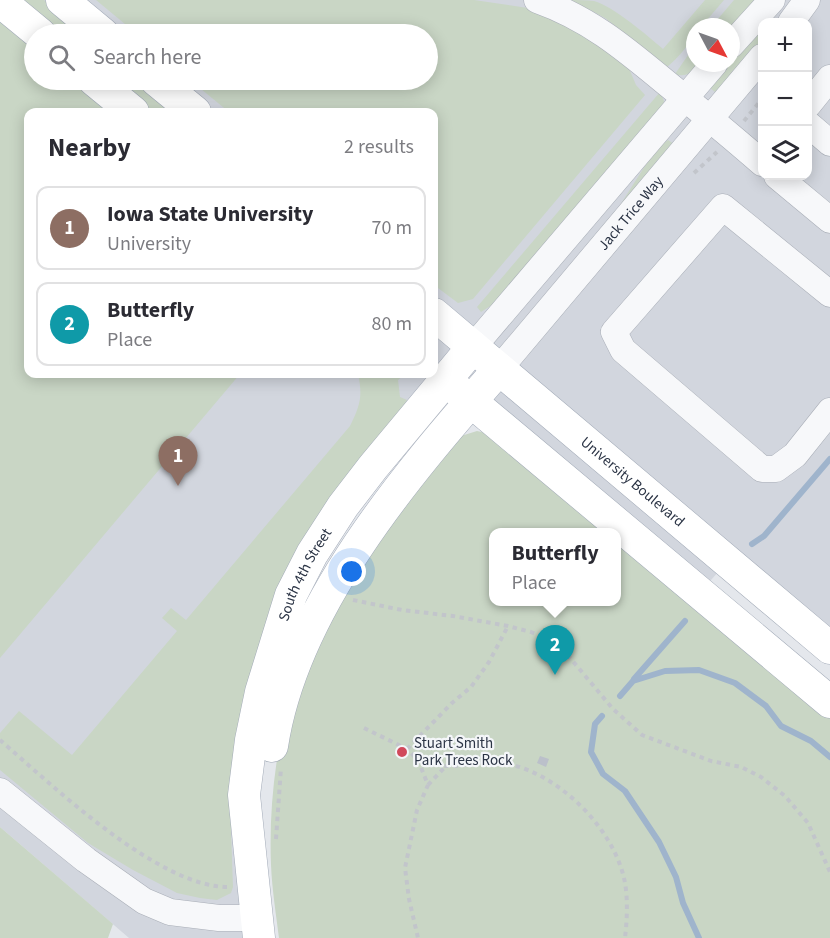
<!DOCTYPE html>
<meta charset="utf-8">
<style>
body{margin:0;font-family:"Source Sans 3",sans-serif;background:#f2f2f3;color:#2b2b33}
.controls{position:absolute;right:18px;top:18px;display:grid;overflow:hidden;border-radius:12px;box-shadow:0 3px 15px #0003}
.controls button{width:54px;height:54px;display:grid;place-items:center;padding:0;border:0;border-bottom:2px solid #e1e1e2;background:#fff;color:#2b2b33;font:30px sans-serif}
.compass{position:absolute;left:686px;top:18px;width:54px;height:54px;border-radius:50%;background:#fff;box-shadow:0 3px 15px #0003;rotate:131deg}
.you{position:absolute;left:352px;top:572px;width:21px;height:21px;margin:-15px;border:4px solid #fff;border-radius:50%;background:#1a73e8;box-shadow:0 0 0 9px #1a73e833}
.badge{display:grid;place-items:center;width:39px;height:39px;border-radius:50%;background:#2563eb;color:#fff;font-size:20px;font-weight:700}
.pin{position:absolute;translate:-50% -50px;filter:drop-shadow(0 2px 3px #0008)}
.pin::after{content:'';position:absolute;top:32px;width:21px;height:18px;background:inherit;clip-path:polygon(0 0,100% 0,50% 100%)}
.popup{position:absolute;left:489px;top:528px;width:132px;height:78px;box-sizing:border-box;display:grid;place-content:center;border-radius:12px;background:#fff;filter:drop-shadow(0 2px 4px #0005);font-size:20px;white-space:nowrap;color:#7c7c81}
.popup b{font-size:22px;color:#2b2b33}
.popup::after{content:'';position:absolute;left:50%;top:100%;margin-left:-12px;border:12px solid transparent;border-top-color:#fff}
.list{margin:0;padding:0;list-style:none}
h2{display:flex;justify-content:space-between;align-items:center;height:78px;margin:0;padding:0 24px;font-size:26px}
h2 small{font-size:20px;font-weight:400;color:#7c7c81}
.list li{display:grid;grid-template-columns:39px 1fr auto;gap:18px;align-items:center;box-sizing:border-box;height:84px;margin:0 12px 12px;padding:0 12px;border:2px solid #e1e1e2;border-radius:12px}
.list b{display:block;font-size:22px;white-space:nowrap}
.list p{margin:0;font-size:20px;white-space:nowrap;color:#7c7c81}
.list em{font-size:20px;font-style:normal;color:#7c7c81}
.icon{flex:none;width:33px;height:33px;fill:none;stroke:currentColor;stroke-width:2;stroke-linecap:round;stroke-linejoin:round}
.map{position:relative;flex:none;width:830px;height:938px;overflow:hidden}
.search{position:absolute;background:#fff;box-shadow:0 3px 15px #0003;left:24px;top:24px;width:414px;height:66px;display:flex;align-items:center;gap:15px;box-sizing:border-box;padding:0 21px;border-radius:33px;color:#7c7c81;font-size:22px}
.panel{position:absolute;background:#fff;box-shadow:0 3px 15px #0003;left:24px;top:108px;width:414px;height:270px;border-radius:12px}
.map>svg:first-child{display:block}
</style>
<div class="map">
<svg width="830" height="938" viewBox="0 0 830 938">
<rect width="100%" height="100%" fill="#e4e7ec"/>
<path fill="#d2d6de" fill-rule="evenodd" d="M0,0H830V648L727,562L695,598L616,602V532L528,449L445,379L372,466L260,692L257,938H129L0,827ZM762,22H808V176H762ZM695,27H731V63H695ZM34,34H428V80H34ZM28,112H434V374H28Z"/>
<path fill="#c9d6c5" d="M18,0H44L84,34H59Z
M96,0H474L528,8L584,34L628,66L636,85L645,95L473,299L458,303L434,285V112H229L190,80H428V34H137Z
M571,0C578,0 587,0 594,1C613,6 648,36 663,49L705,0H724L701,27H695C695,40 677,59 667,67L605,18Z
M734,0H759L731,27H711Z
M0,14L34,43V80H78L117,112H28V374H240L0,658Z
M762,25V39L732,77L715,92L710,88L722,70L731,63V60Z
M695,45V63H701C693,71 687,78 675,74Z
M112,80H138L177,112H151Z
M660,92L664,101L663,107L501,299L481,312L477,307Z
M668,140L674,144L617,210L655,150Z
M358,374H403L404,375L398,380L400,397L407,400L405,407L352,475L233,792L231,831L233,887L231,893L217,900L200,898L177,893L133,870L88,843L0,770V733L19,711L72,755L177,631L162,618L171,608L186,620L350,426C360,406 363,396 358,374Z
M477,431L495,435L615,532H494V602H616L617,534L830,713V938H279C276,914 272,889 271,865C269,815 274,763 286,714L357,562L461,436Z
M0,827L113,924L108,938H0Z"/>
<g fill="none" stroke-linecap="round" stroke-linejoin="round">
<path stroke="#9fb4cc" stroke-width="6" d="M752,544L764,536L830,459
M634,679L685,621
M620,696L633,681L665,671L699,670L735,683L766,706L781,726L811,741L830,757
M602,716L595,724L591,752L603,774L625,791L659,842L676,877L683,903L699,938"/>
</g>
<path fill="#bbc0ca" d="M540,756L549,759L546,767L537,763Z"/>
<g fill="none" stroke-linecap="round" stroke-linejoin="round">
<g stroke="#a9aeb7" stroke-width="27">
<g id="minor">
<path d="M537,0C588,18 623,47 664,81C697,108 730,135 762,163"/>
<path d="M791,22L807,0"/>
<path d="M731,45L772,0"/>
<path d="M808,105L830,78"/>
<path d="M808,124L830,143"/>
<path d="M777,176L830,220"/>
<path d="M830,294L723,207L614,332L623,350L762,469H776L795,455L830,411"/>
<path d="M473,347L715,63"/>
<path id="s1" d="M499,369L762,57"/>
<path d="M0,791L86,860L144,901L170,912L219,918H256"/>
</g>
</g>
<g stroke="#a3abb8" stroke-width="33">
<g id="major">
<path d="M62,0L103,34"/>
<path d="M0,1L40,34"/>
<path d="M94,80L133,112"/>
<path d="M156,80L195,112"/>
<path id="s2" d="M434,314L830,648"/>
<path d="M455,388L830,702"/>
<path d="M272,746C293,606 408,473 499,369"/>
<path id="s3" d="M259,938L244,795L251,740L261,692L291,595L312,554L343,506L373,467L473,347"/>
</g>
</g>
<path stroke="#c2c5cb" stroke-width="4" stroke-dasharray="4.5 4.5" stroke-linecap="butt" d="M744,121L762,99
M694,173L717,152
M353,600L402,610L453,616L508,626L531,632L551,640L571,659L613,709L642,735L711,761L741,767L761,777L785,796L808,823L830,872
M364,728L407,749L418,760L428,785L417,810L405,868L409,899L418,938
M0,740C52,785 160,889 230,887
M407,749L452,703L471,687L489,662L508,626
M418,760C427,762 437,765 445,766C462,767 479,761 496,762C553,767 615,827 625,883C628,900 627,921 625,938
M428,785L446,766
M276,839L281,768"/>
<use href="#minor" stroke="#f7f8fa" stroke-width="26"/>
<use href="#major" stroke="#fff" stroke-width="32"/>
</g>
<circle fill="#d1495b" stroke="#f4f6f9" stroke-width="2" cx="402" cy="752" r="6"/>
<g text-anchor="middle" stroke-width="4.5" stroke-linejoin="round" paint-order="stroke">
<g font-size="15" fill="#2b3445" stroke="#f4f6f9">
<text dy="5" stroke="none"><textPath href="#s1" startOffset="204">Jack Trice Way</textPath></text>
<text dy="5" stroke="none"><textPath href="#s2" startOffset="260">University Boulevard</textPath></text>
<text dy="5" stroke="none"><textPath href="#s3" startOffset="374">South 4th Street</textPath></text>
</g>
<g font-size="15" fill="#2b3445" stroke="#f4f6f9" text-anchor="start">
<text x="414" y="748">Stuart Smith<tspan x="414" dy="17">Park Trees Rock</tspan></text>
</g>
</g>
</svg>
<div class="controls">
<button>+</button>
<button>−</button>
<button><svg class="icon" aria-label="layers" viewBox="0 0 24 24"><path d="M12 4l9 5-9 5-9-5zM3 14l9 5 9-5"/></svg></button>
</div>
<svg class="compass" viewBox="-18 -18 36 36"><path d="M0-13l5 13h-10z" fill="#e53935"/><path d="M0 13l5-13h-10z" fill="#7c7c81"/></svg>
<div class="you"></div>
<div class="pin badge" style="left:178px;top:486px;background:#8d6e63">1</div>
<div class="pin badge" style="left:555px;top:675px;background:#0f9aa8">2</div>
<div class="popup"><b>Butterfly</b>Place</div>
<div class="search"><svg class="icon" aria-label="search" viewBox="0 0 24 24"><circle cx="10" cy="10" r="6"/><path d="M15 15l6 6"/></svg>Search here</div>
<section class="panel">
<h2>Nearby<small>2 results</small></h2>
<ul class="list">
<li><span class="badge" style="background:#8d6e63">1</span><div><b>Iowa State University</b><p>University</p></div><em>70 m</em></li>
<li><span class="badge" style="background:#0f9aa8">2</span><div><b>Butterfly</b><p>Place</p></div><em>80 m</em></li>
</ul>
</section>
</div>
